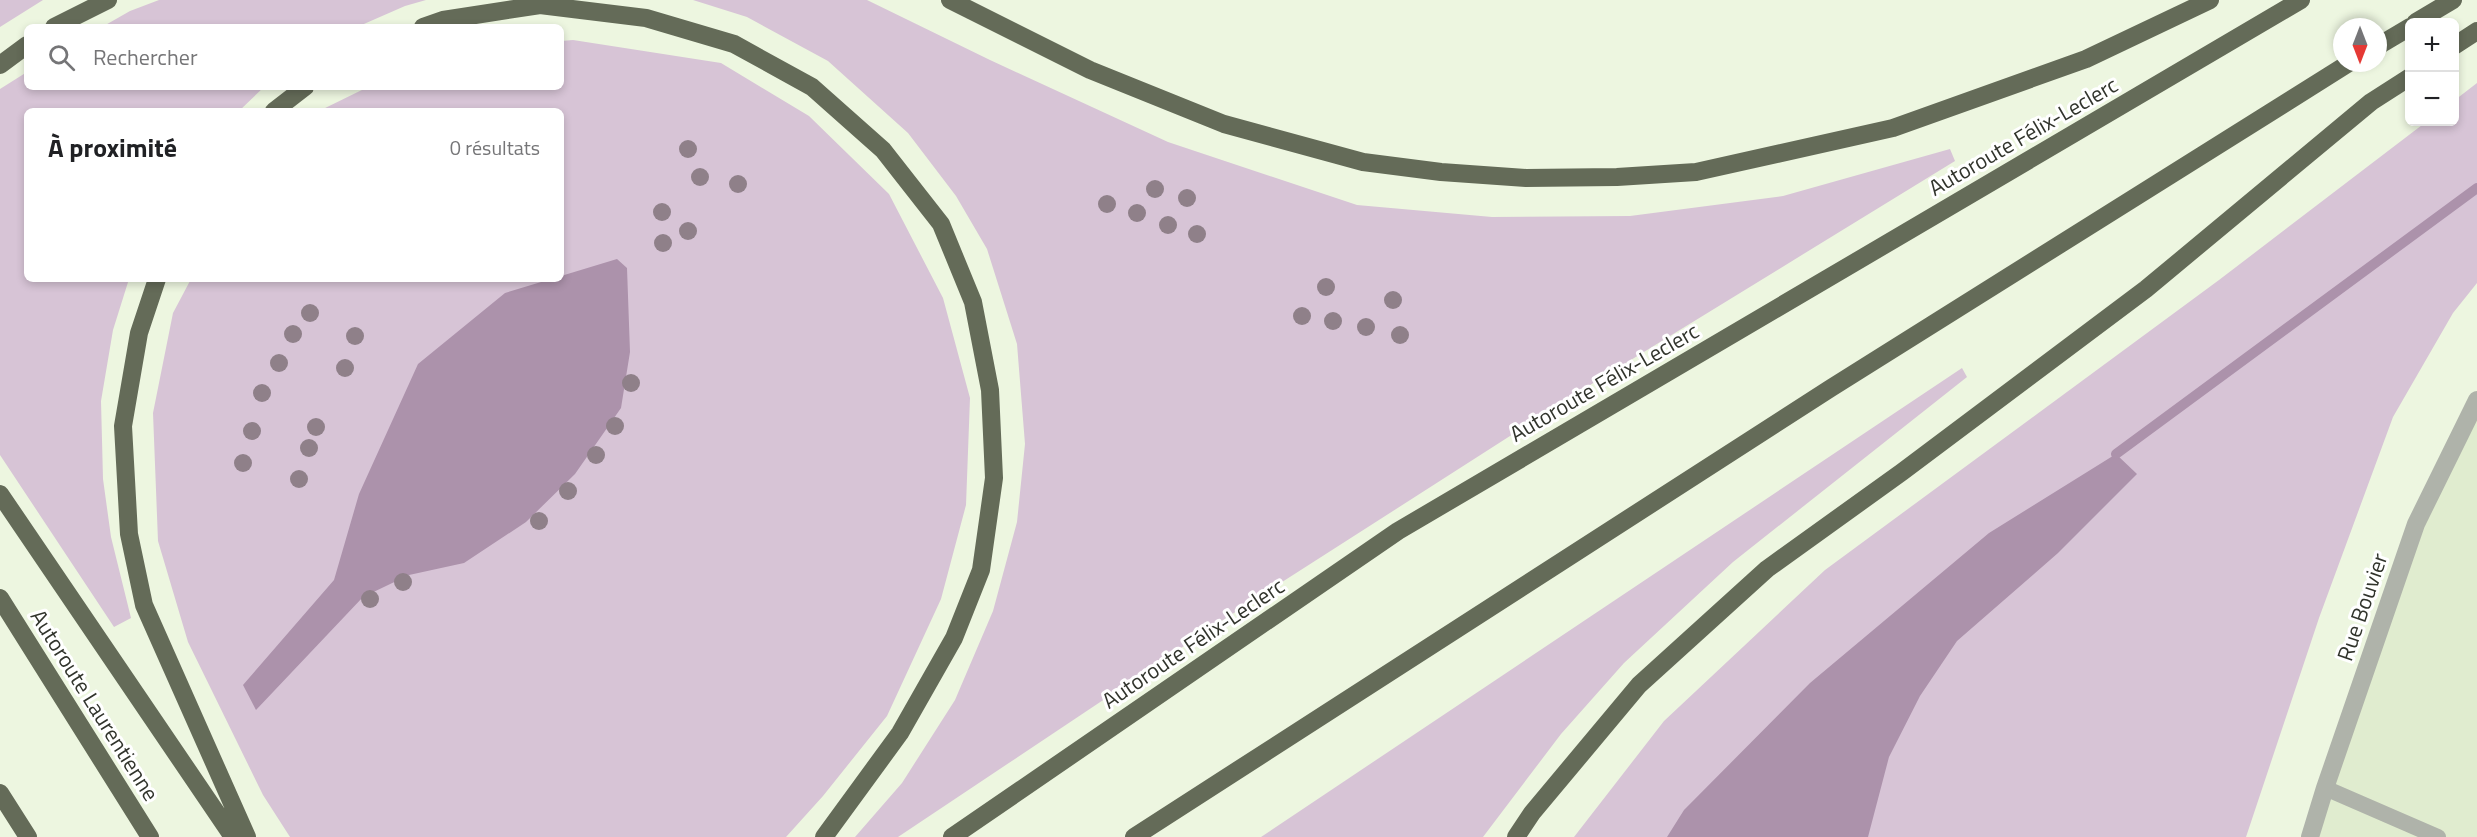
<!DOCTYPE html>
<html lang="fr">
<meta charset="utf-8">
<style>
body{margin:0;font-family:"Titillium Web",sans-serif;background:#f6f6f6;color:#202124}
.controls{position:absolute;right:18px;top:18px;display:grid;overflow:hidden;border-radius:9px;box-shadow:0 3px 9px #0003}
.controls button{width:54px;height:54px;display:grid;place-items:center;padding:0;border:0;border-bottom:2px solid #e0e0e0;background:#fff;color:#202124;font:30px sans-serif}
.compass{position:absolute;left:2333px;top:18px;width:54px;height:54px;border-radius:50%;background:#fff;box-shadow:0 3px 9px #0003;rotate:180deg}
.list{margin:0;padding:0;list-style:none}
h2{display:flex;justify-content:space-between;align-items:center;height:78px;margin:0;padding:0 24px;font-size:26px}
h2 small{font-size:20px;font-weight:400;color:#757577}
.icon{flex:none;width:33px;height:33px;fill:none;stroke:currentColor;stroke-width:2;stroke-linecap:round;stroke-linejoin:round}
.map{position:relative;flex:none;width:2477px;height:837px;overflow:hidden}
.search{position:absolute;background:#fff;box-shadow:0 3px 9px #0003;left:24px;top:24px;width:540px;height:66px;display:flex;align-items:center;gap:15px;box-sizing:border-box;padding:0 21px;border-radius:9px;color:#757577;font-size:22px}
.panel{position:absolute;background:#fff;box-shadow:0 3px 9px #0003;left:24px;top:108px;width:540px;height:174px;border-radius:9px}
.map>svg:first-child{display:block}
</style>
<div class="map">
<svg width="2477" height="837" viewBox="0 0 2477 837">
<rect width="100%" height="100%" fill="#edf6e0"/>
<path fill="#e0eccf" d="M2477,400V837H2310L2416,524Z"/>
<path fill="#d7c4d6" d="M0,0H43L0,27Z
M159,0H426L405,6L357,27H102L130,11Z
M693,0H867L990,60L1168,142L1357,205L1492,217L1630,216L1783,196L1950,149L1955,161L1577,393L1223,620L898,837H855L902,783L955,700L993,611L1017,522L1025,444L1017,344L987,249L956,196L908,133L828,61L747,17Z
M573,40L721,63L809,116L889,194L943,298L970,398L966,505L941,599L887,716L823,796L786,837H290L263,795L188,642L158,541L153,413L173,313L191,279H561V111H319L368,87H561V41Z
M27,72V87H264L239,111H27V279H129L113,330L101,401L103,479L111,537L131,618L114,627L0,455V89Z
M2477,83V283L2453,313L2393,417L2319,618L2246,837H1574L1664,721L1825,570L2219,280L2426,122H2454L2455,100Z
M1962,368L1967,377L1733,562L1624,663L1561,734L1483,837H1261Z"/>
<path fill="#ac92ab" d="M617,259L627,268L630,352L621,408L575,474L526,522L464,563L409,575L363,597L256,710L243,685L334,580L359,494L418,364L505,293L551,279H561V276Z
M2116,454L2137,474L2058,553L1957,641L1920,696L1889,757L1868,837H1667L1684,810L1810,683L1989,533Z"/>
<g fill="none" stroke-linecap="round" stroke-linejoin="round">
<path stroke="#ac92ab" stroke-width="10" d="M2116,454L2477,188"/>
<path stroke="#afb3aa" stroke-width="16" d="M2325,788L2438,837"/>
<path stroke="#afb3aa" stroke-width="18" d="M2310,837L2325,788L2416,524L2477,400"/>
<path stroke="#646b58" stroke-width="18" d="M950,0L1090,70L1224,124L1363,162L1441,172L1526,178L1617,177L1696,172L1893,128L2086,59L2210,0
M2416,22L2453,0
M54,27L108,0
M423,27L443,20L540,5L646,18L734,44L812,87L883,150L941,224L973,302L990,390L994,478L981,570L954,638L900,733L824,837
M2378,46L2410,27
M2454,46L2477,31
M0,65L27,45
M274,111L305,87
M157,279L139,333L123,426L129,534L144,605L247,837
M0,494L233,837
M0,598L150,837
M0,793L28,837
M952,837L1398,531L2301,0
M1134,837L1831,388L2349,63
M1516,837L1532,813L1639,685L1767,569L1902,472L2146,289L2371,102L2410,77"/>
</g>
<g fill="#8f8089">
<circle cx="688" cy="149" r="9"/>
<circle cx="700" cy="177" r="9"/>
<circle cx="738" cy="184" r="9"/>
<circle cx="1155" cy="189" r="9"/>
<circle cx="1187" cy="198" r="9"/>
<circle cx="1107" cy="204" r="9"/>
<circle cx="662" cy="212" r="9"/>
<circle cx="1137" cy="213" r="9"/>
<circle cx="1168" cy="225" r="9"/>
<circle cx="688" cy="231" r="9"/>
<circle cx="1197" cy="234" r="9"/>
<circle cx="663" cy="243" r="9"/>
<circle cx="1326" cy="287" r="9"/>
<circle cx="1393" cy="300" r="9"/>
<circle cx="310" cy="313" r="9"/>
<circle cx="1302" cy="316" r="9"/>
<circle cx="1333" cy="321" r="9"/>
<circle cx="1366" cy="327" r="9"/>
<circle cx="293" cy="334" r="9"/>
<circle cx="1400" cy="335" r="9"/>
<circle cx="355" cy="336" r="9"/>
<circle cx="279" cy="363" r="9"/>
<circle cx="345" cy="368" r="9"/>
<circle cx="631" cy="383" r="9"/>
<circle cx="262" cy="393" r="9"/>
<circle cx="615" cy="426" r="9"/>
<circle cx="316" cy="427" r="9"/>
<circle cx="252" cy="431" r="9"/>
<circle cx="309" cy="448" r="9"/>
<circle cx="596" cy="455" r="9"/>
<circle cx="243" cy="463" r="9"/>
<circle cx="299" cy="479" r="9"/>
<circle cx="568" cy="491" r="9"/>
<circle cx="539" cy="521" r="9"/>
<circle cx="403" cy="582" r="9"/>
<circle cx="370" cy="599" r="9"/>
</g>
<g text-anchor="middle" stroke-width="6" stroke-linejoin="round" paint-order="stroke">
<g font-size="22" fill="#31342c" stroke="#fff">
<text transform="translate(2023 136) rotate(-30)" y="8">Autoroute Félix-Leclerc</text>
<text transform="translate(1604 382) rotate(-30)" y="8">Autoroute Félix-Leclerc</text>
<text transform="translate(2362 607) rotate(-71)" y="8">Rue Bouvier</text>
<text transform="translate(1193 643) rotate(-34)" y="8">Autoroute Félix-Leclerc</text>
<text transform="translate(95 705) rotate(58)" y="8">Autoroute Laurentienne</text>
</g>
</g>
</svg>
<div class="controls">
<button>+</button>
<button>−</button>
</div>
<svg class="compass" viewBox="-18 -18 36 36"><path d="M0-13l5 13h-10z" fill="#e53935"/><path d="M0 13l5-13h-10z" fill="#757577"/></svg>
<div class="search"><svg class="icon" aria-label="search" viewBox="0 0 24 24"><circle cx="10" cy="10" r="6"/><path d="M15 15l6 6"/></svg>Rechercher</div>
<section class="panel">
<h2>À proximité<small>0 résultats</small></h2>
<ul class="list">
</ul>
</section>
</div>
